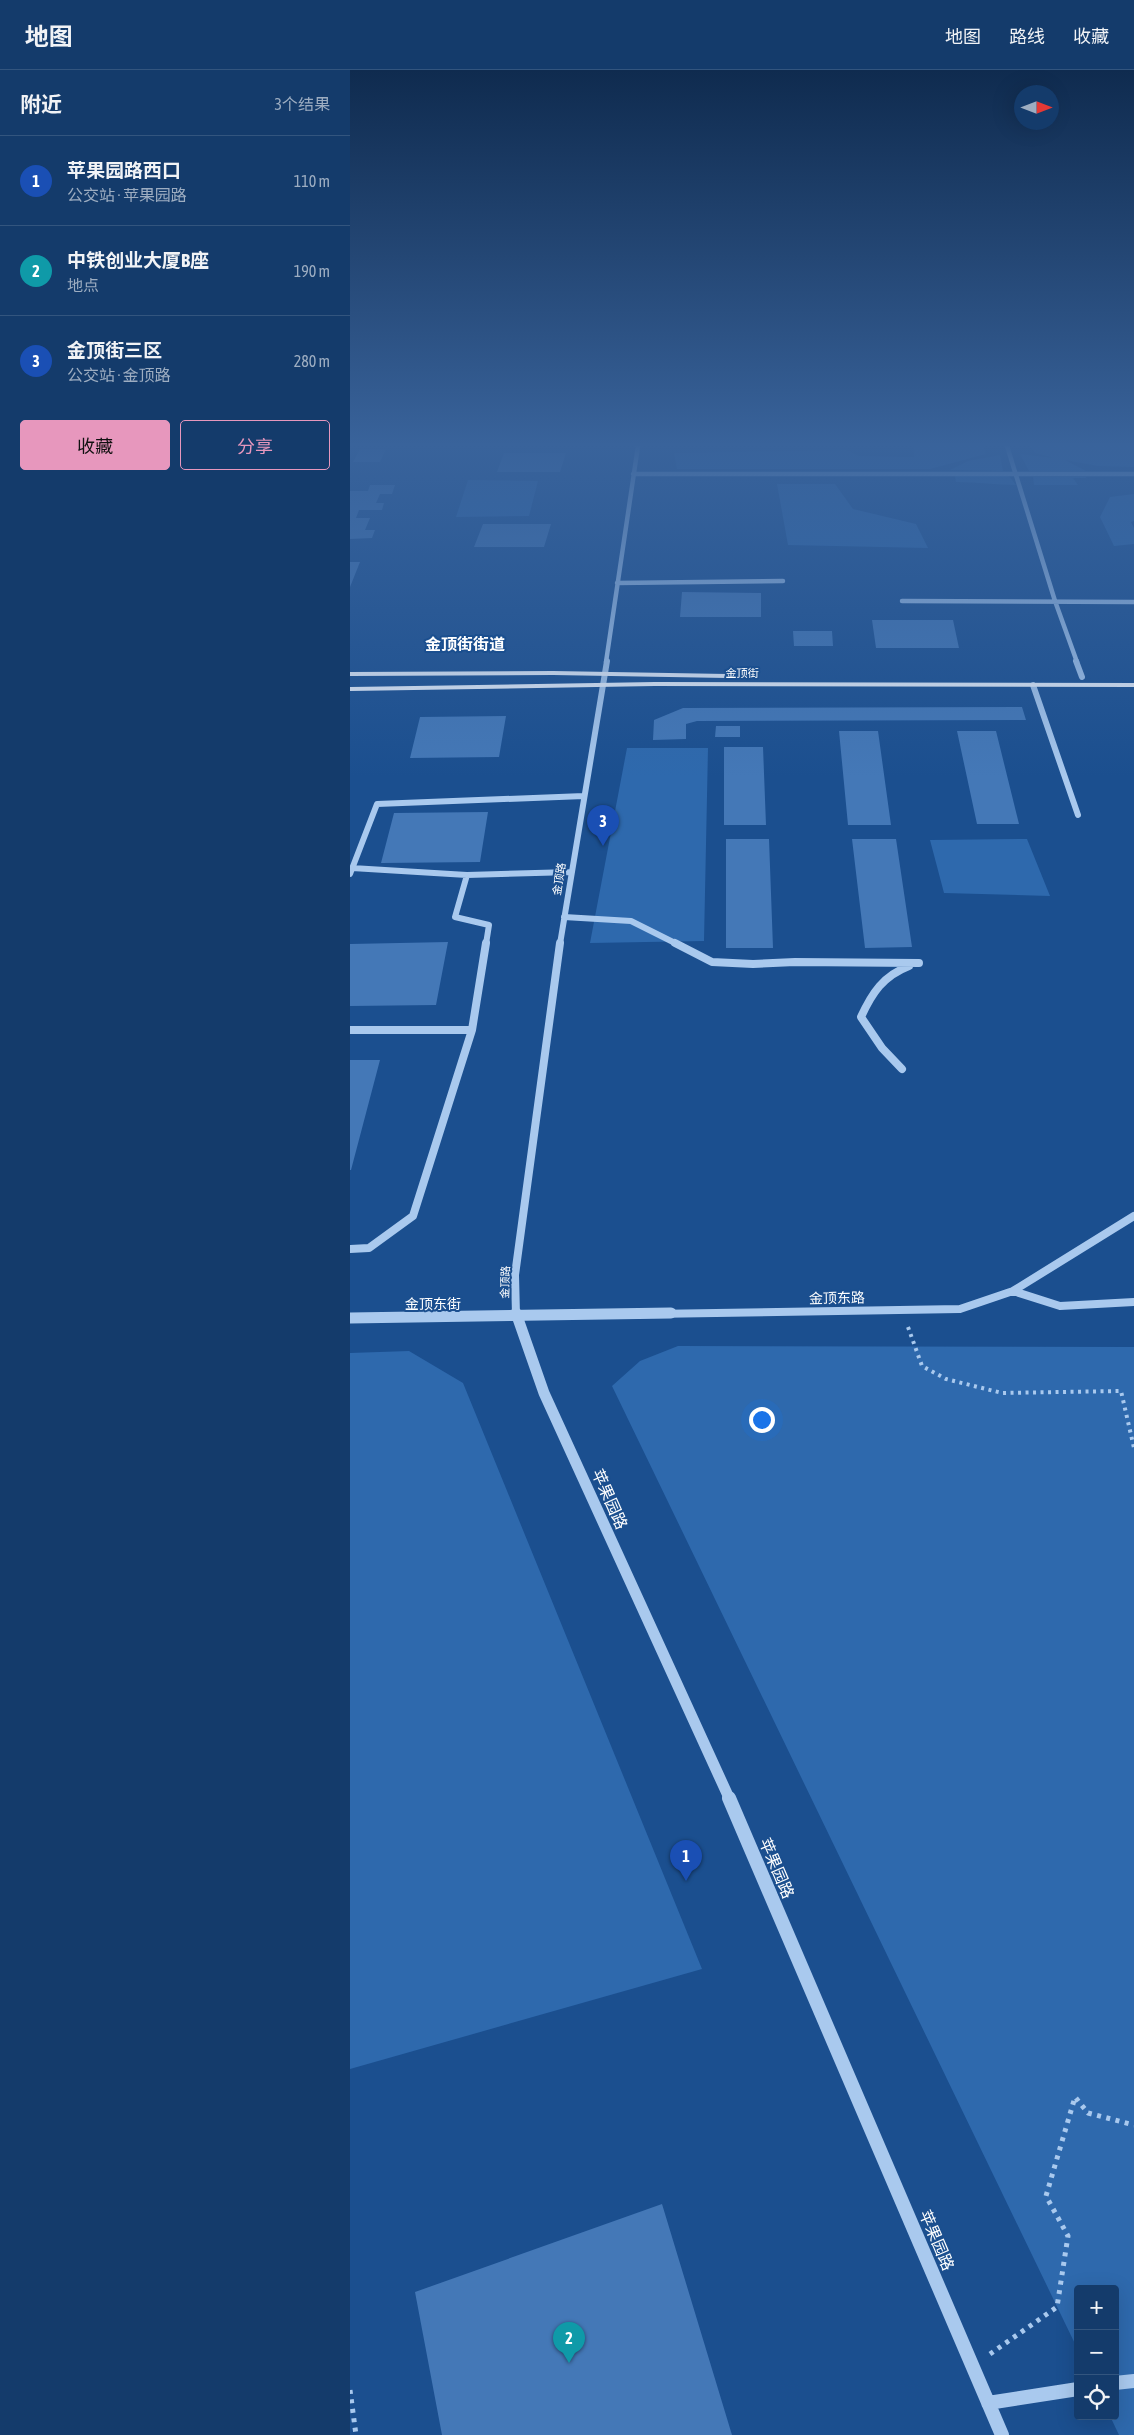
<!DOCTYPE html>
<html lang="zh">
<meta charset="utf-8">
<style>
body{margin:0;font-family:"Asap Condensed","Noto Sans SC",sans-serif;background:#214673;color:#f1f3f6}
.controls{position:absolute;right:15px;bottom:15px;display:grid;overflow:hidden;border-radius:5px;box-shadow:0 5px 20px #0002}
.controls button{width:45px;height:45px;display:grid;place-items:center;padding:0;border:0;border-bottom:1px solid #33557e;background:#143b6b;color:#f1f3f6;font:25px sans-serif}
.compass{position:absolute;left:664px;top:15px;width:45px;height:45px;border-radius:50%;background:#143b6b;box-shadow:0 5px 20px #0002;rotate:90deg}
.you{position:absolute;left:411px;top:1349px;width:18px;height:18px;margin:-12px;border:4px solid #fff;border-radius:50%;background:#1a73e8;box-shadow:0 0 0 8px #1a73e833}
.badge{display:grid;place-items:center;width:32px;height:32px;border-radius:50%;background:#e797bd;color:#fff;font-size:16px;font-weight:700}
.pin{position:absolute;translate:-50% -41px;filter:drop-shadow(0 1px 2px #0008)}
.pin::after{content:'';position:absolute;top:26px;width:18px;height:15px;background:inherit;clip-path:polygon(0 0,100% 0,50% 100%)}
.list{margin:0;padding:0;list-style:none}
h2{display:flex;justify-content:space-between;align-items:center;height:65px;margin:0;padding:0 20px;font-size:21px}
h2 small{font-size:16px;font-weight:400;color:#9dadc1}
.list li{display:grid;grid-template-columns:32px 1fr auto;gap:15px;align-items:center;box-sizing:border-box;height:90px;padding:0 20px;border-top:1px solid #33557e}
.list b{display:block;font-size:19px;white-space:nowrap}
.list p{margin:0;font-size:16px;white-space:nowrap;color:#9dadc1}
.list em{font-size:16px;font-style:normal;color:#9dadc1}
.actions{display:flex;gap:10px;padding:15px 20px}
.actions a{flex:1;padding:11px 0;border:1px solid #e797bd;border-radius:5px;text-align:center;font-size:18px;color:#e797bd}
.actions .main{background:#e797bd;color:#111}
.icon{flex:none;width:28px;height:28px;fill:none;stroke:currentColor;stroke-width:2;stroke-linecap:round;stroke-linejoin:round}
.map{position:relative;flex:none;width:784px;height:2365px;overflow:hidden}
header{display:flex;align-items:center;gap:30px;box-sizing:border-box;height:70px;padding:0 25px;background:#143b6b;border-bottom:1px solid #33557e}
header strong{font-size:24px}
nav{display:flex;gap:28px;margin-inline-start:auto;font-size:18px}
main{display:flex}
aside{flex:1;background:#143b6b}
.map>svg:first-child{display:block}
</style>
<header>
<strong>地图</strong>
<nav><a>地图</a><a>路线</a><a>收藏</a></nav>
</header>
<main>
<aside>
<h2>附近<small>3个结果</small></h2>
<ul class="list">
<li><span class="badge" style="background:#1a4fb4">1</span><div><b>苹果园路西口</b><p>公交站 · 苹果园路</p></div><em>110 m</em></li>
<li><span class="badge" style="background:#0f9aa8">2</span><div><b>中铁创业大厦B座</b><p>地点</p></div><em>190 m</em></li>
<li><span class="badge" style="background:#1a4fb4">3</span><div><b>金顶街三区</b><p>公交站 · 金顶路</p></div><em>280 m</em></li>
</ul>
<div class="actions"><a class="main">收藏</a><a>分享</a></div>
</aside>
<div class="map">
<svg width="784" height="2365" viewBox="0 0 784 2365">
<rect width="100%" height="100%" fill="#1b4f8f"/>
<path fill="#2e69ad" d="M564,376H633L636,384L580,399H327L324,383L497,380L509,386L564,387Z
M680,376H784V397L748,396L715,390L736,401H679L670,384L704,388L685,383Z
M650,385L653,401L600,400L618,391Z
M605,406H659L666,415C646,415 627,412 606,412Z
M683,407H736V408H723L728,415H684Z
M118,410L188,411L179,446L106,447Z
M427,414H485L503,439L566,454L578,478L438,475Z
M784,424V451L781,452L784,458V474L764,476L750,447L760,427Z
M277,678H358L354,871L240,873Z
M677,769L700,826L594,823L580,770Z
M328,1276L784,1277V2365H769L760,2346H765V2219H728V2280L262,1316L290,1291Z
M59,1281L113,1313L352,1899L0,1999V1283Z"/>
<path fill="#4478b7" d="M10,379H36L30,392H3Z
M154,383H216L210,402H147Z
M20,415H45L42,424H30L26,433H34L32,440H9L6,448H20L15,460H25L22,468L0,469V421H18Z
M133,454H201L194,477H124Z
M0,492H10L0,517Z
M332,522L411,523V547H330Z
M522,550H603L609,578H526Z
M443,561H482L483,576H444Z
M672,637L676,650L347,651L336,654V669L303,670L304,650L333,638Z
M156,646L149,687L60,688L70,647Z
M366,656H390V667H365Z
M489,661H528L541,755H498Z
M607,661H646L669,754H627Z
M374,677H413L416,755H374Z
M138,742L130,792L31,793L44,743Z
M376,769H419L423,878H376Z
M502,769H546L562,877L515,878Z
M98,872L86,935L0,936V874Z
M0,990H30L1,1100H0Z
M312,2134L382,2365H92L65,2222Z"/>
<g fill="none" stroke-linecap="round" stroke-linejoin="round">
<path stroke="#a9c9ee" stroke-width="4" stroke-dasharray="3 4.5" stroke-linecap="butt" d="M558,1257L572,1296L596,1309L652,1323L771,1321L784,1378"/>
<path stroke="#a9c9ee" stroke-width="5" stroke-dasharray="4 5.5" stroke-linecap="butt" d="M640,2284L707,2237L718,2166L696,2126L725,2027L738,2043L784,2055
M0,2320L6,2365"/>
<path stroke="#a9c9ee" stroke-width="4.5" d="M657,376L705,531L727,592
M283,404H784
M267,513L433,511
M552,531L784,532
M256,592L288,376"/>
<path stroke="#a9c9ee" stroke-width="6" d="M726,591L732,607
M683,615L728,745
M2,798L117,805
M0,804L27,734L234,726
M214,847L281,851L327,874
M136,874L139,855L105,847L117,805L222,802
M210,874L257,591"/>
<path stroke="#a9c9ee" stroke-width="8" d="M325,873L362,892L403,894L445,892L569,893
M0,960H122L63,1146L19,1178L0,1179
M122,960L136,873
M552,999L532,978L511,947C522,923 533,906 559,896
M663,1221L710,1236L784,1232
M166,1245L165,1205L210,873
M237,1245L610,1239L663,1221L784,1146"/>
<path stroke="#a9c9ee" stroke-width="11" d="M166,1243L194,1323L380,1730
M0,1248L321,1243"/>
<path stroke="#a9c9ee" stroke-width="14" d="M379,1728L652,2365
M765,2313L784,2311
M638,2333L728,2319"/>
<path fill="#f0f6ff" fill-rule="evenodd" d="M203,601L377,604L381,606L377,608L203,605L0,606V602Z
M305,612L784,613V617L305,616L0,621V617Z"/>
</g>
<linearGradient id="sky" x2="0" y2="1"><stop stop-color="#0f2b4f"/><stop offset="0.53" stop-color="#39639b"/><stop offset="1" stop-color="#39639b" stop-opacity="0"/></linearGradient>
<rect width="784" height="707" fill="url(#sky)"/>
<g text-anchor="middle" stroke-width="4" stroke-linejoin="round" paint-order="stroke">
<g font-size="11" fill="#fff" stroke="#1b4f8f">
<text x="392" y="607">金顶街</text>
<text transform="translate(209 809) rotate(-81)" y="4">金顶路</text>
<text transform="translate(155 1212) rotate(-88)" y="4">金顶路</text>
</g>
<g font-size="14" fill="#fff" stroke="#1b4f8f">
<text transform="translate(487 1228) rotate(-1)" y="5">金顶东路</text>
<text x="83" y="1239">金顶东街</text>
</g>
<g font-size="16" font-weight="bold" fill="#fff" stroke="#1b4f8f">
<text x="115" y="580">金顶街街道</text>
</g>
<g font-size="16" fill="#fff" stroke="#1b4f8f">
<text transform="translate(260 1429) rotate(66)" y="6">苹果园路</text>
<text transform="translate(427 1798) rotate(67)" y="6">苹果园路</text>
<text transform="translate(587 2170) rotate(67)" y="6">苹果园路</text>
</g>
</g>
</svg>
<div class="controls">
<button>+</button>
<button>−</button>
<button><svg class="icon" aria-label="locate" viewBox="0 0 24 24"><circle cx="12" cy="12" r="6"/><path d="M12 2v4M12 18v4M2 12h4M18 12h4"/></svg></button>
</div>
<svg class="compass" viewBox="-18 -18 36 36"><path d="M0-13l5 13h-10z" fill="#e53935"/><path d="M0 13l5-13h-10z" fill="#9dadc1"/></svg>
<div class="you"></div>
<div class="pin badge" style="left:336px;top:1811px;background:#1a4fb4">1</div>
<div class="pin badge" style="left:219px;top:2293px;background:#0f9aa8">2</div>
<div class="pin badge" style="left:253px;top:776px;background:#1a4fb4">3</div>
</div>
</main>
